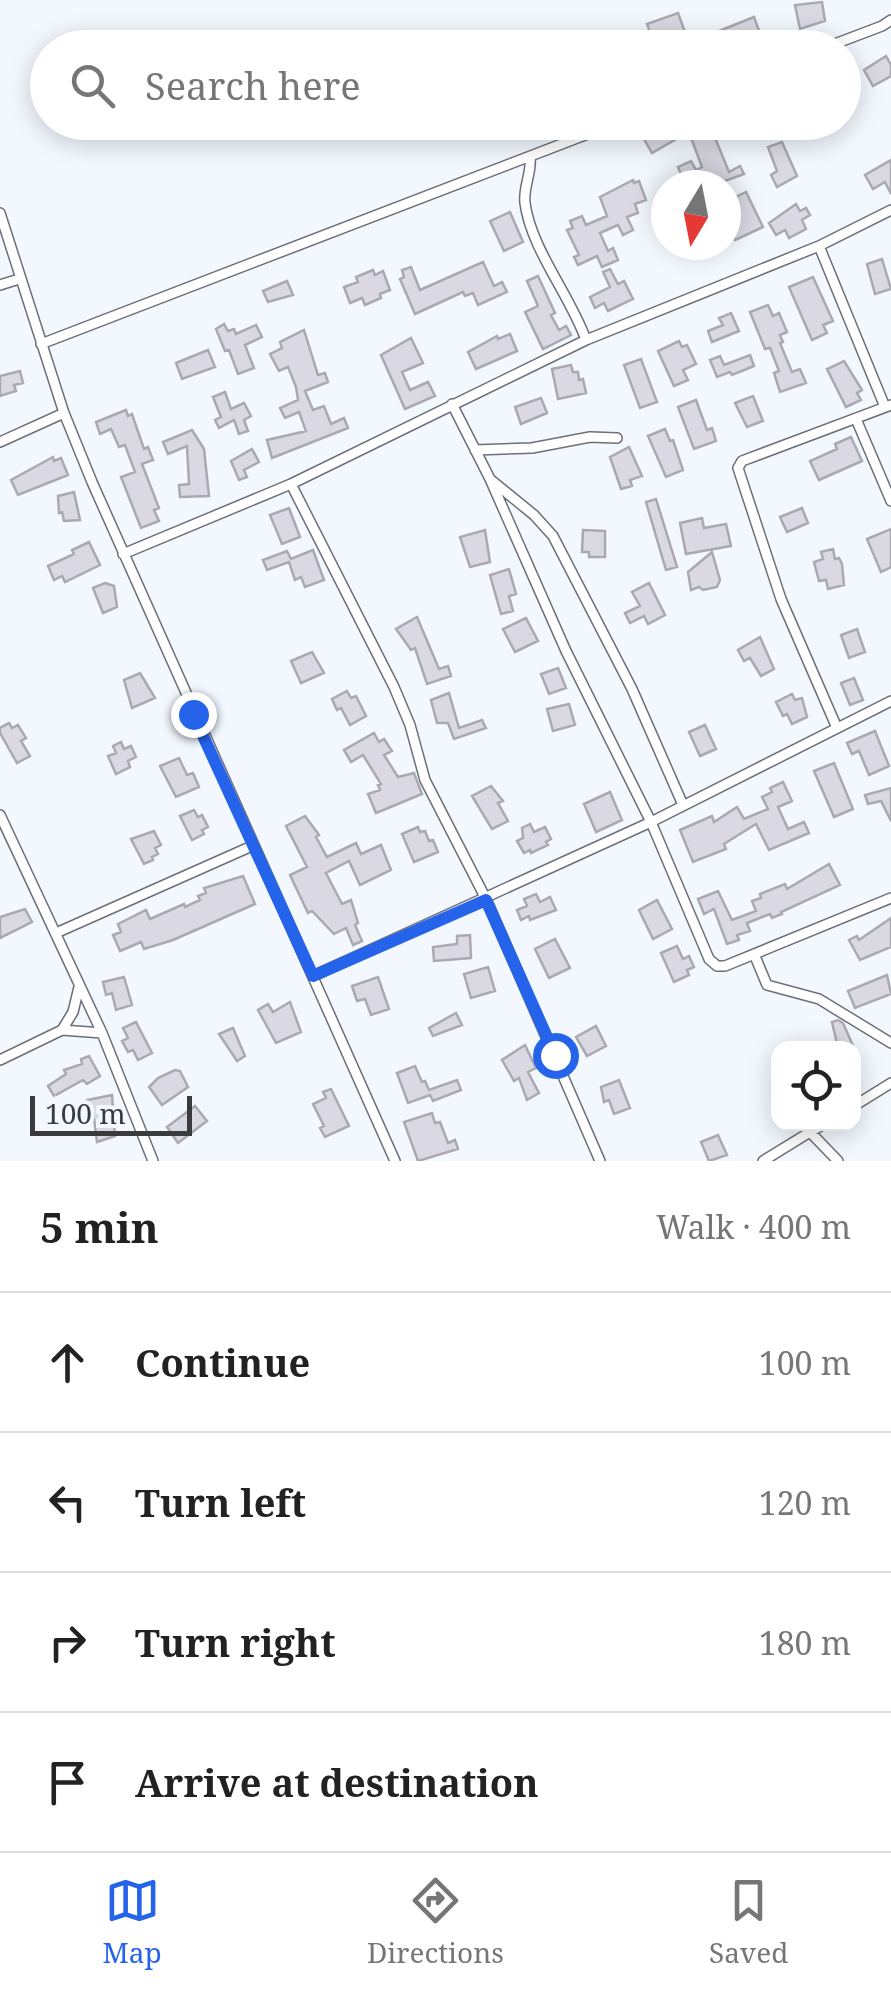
<!DOCTYPE html>
<meta charset="utf-8">
<style>
body{margin:0;font-family:"Noto Serif",serif;background:#f2f2f2;color:#222}
.controls{position:absolute;right:30px;bottom:30px;display:grid;overflow:hidden;border-radius:20px;box-shadow:0 5px 25px #0003}
.controls button{width:90px;height:90px;display:grid;place-items:center;padding:0;border:0;border-bottom:2px solid #e0e0e0;background:#fff;color:#222;font:50px sans-serif}
.compass{position:absolute;left:651px;top:170px;width:90px;height:90px;border-radius:50%;background:#fff;box-shadow:0 5px 25px #0003;rotate:190deg}
.scale{position:absolute;left:30px;bottom:25px;width:162px;box-sizing:border-box;padding-left:10px;border:5px solid #393b3f;border-top:0;font-size:28px;line-height:35px;white-space:nowrap;color:#393b3f;-webkit-text-stroke:8px #f3f8ff;paint-order:stroke}
.stop{position:absolute;width:30px;height:30px;margin:-22px;border:8px solid #2563eb;border-radius:50%;background:#fff}
.stop.end{background:#2563eb;border-color:#fff;box-shadow:0 2px 10px #0008}
.list{margin:0;padding:0;list-style:none}
h2{display:flex;justify-content:space-between;align-items:center;height:130px;margin:0;padding:0 40px;font-size:42px}
h2 small{font-size:32px;font-weight:400;color:#767676}
.list li{display:grid;grid-template-columns:65px 1fr auto;gap:30px;align-items:center;box-sizing:border-box;height:140px;padding:0 40px;border-top:2px solid #e0e0e0}
.list b{display:block;font-size:38px;white-space:nowrap}
.list em{font-size:32px;font-style:normal;color:#767676}
.icon{flex:none;width:55px;height:55px;fill:none;stroke:currentColor;stroke-width:2;stroke-linecap:round;stroke-linejoin:round}
.map{position:relative;flex:none;width:891px;height:1161px;overflow:hidden}
.search{position:absolute;background:#fff;box-shadow:0 5px 25px #0003;left:30px;right:30px;top:30px;height:110px;display:flex;align-items:center;gap:25px;box-sizing:border-box;padding:0 35px;border-radius:55px;color:#767676;font-size:38px}
.sheet{height:690px;background:#fff}
nav{display:flex;justify-content:space-around;align-items:center;box-sizing:border-box;height:140px;border-top:2px solid #e0e0e0;background:#fff;font-size:28px;color:#767676}
nav a{display:grid;justify-items:center;gap:5px}
nav .on{color:#2563eb}
.map>svg:first-child{display:block}
</style>
<div class="map">
<svg width="891" height="1161" viewBox="0 0 891 1161">
<rect width="100%" height="100%" fill="#f3f8ff"/>
<path fill="#dad9e3" stroke="#aaa9b2" stroke-width="2.5" d="M822,2L825,21L800,29L795,5Z
M678,13L686,35L655,46L647,24Z
M754,17L762,39L737,48H702L699,39Z
M886,56L891,65V76L873,86L864,70Z
M685,122H700L701,125L709,123L729,172L740,166L744,174L714,185H686L678,167L691,161L696,170L702,167Z
M670,125L678,138L652,153L644,139Z
M782,142L797,176L777,187L771,175L777,171L768,147Z
M891,160V194L885,182L873,189L865,175Z
M633,180L634,183L639,181L646,200L635,204L638,213L627,217L633,230L623,235L618,225L600,233L608,251L613,248L618,260L602,267L597,256L578,265L574,257L579,255L567,230L573,228L570,221L582,216L586,225L607,216L600,197Z
M746,192L763,227L735,240L726,220V202Z
M796,204L800,211L806,208L810,215L802,220L806,229L789,238L785,230L776,235L769,223Z
M510,212L523,242L504,251L490,221Z
M882,259L891,289L875,294L867,264Z
M483,262L494,286L502,282L507,292L478,305L473,293L465,296L463,292L415,314L400,279L404,277L402,270L411,267L420,290Z
M610,269L618,284L624,281L633,299L608,311L604,303L595,308L590,297L610,287L603,272Z
M373,270L375,275L383,271L390,290L380,294L381,298L365,305L362,298L350,303L344,287L358,282L356,277Z
M538,276L555,313L551,315L559,330L566,326L571,335L543,349L525,312L538,306L527,281Z
M813,277L833,321L823,325L827,333L812,340L789,287Z
M287,281L293,295L268,302L263,291Z
M768,305L773,316L779,313L787,332L780,335L783,342L780,343L792,372L800,369L806,383L780,392L774,373L779,371L770,348L765,349L750,312Z
M731,313L739,331L712,342L708,331L723,325L719,318Z
M224,324L228,331L234,329L236,334L256,325L262,337L245,345L254,368L238,374L229,350L225,351L216,329Z
M304,330L318,375L325,373L328,382L305,391L313,410L324,406L331,424L344,418L348,428L272,458L267,440L306,431L299,412L285,418L280,408L298,400L296,387L288,367L279,371L270,354L282,348L280,342Z
M510,334L517,351L476,369L468,352L497,336L498,339Z
M411,338L423,363L402,372L410,390L428,382L435,396L405,409L381,355Z
M679,341L682,347L687,345L696,364L683,370L688,380L674,386L658,351Z
M208,350L215,367L182,379L176,363Z
M750,355L754,366L732,375L730,372L717,377L710,360L720,356L724,365Z
M641,359L657,402L640,408L624,365Z
M844,361L862,390L857,393L861,400L846,407L827,369Z
M571,365L573,372H578L579,380L583,379L586,393L558,399L552,369Z
M20,371L23,383L14,385L16,391L0,396V376Z
M225,392L231,409L244,403L251,416L244,420L248,431L239,434L234,420L219,428L215,420L221,417L213,397Z
M753,396L763,421L747,427L735,403Z
M541,398L547,413L521,424L515,407Z
M696,400L707,430L712,428L716,441L694,449L678,407Z
M126,410L128,416L132,414L144,449L148,447L153,460L142,464L159,508L154,510L159,521L141,528L121,477L135,472L125,445L119,447L111,429L100,434L96,422Z
M665,429L670,441L673,440L683,470L666,477L648,436Z
M192,430L204,449L209,496L180,497L179,485L189,484L187,446L168,454L163,442Z
M851,437L862,461L819,480L810,461L837,449L835,444Z
M629,447L642,476L630,480L632,486L621,489L610,457Z
M252,449L259,462L244,470L247,477L239,480L231,461Z
M53,457L54,461L61,458L68,475L18,495L11,480Z
M74,492L80,520L64,521L62,512L59,513L58,496Z
M656,499L677,567L666,570L646,502Z
M289,508L300,537L282,544L270,515Z
M802,508L808,523L787,532L780,517Z
M702,518L704,528L726,524L731,546L686,554L680,523Z
M891,529V567L881,572L867,539Z
M485,530L490,562L470,567L460,537Z
M583,530L605,531V557H589V552H582Z
M89,542L100,565L65,582L62,576L54,580L48,566L74,554L72,550Z
M833,549L835,559L839,558L842,564L844,585L828,589L826,580L819,581L814,562L823,559L821,552Z
M313,550L324,580L305,587L301,577L295,580L289,562L267,570L263,560L287,551L291,559Z
M712,552L720,580L717,587L703,590L699,587L691,590L688,572Z
M509,569L516,594L509,596L513,611L501,614L490,575Z
M105,583L114,586L117,607L103,613L93,588Z
M649,583L665,615L648,624L644,616L630,623L625,613L640,606L632,592Z
M417,617L439,669L448,666L451,676L427,684L415,648L411,650L396,629Z
M526,618L538,641L515,652L503,629Z
M857,629L865,652L849,658L841,635Z
M760,637L774,669L761,676L750,658L744,661L738,650Z
M312,652L324,673L301,683L291,661Z
M558,668L566,688L549,694L541,674Z
M140,673L155,698L132,708L124,680Z
M854,678L863,700L850,705L841,683Z
M347,691L351,698L356,696L366,716L350,725L341,708L337,710L332,699Z
M449,693L459,728L482,720L486,728L454,739L448,723H437L431,700Z
M792,694L795,700L802,698L807,717L792,724L787,714L783,716L776,702Z
M569,704L575,725L553,731L547,709Z
M9,723L12,728L18,725L26,738L21,741L30,756L17,763L0,733V728Z
M705,725L716,749L700,756L689,732Z
M875,731L889,766L869,775L859,751L852,754L847,743Z
M374,733L379,742L384,739L392,751L384,755L398,777L414,773L422,794L376,813L368,794L380,790L378,785L381,784L363,755L351,762L344,750Z
M121,742L124,749L131,746L136,757L128,761L130,767L116,774L108,756L116,753L113,746Z
M179,758L187,775L193,773L199,787L176,797L160,766Z
M834,763L853,809L834,817L814,771Z
M783,782L792,801L778,807L788,829L804,822L809,833L769,850L756,824L724,844L726,849L693,862L680,830L712,816L714,822L737,807L744,819L768,809L762,797L772,792L770,788Z
M491,786L503,801L498,803L508,821L492,829L472,796Z
M891,788V821L881,801L868,804L865,795Z
M610,792L622,820L596,832L584,804Z
M194,810L198,817L202,815L208,827L202,830L204,834L192,840L180,816Z
M305,816L319,835L316,837L327,857L356,843L361,854L381,845L391,870L360,885L349,861L326,873L342,904L351,900L358,923L355,925L362,941L353,945L346,928L334,934L312,911L308,913L290,875L307,867L286,826Z
M530,824L534,832L545,827L551,839L546,842L548,845L531,853L530,850L524,853L517,841L523,838L522,828Z
M418,827L420,832L425,831L429,841L433,840L438,852L414,862L402,834Z
M154,831L161,845L155,848L158,854L152,857L153,860L144,864L131,839Z
M829,864L840,885L781,912L782,914L772,918L770,914L747,923L750,931L737,935L739,940L727,944L714,909L704,914L698,899L718,891L732,920L756,911L752,901L761,898L760,894L785,884L787,889Z
M243,876L255,904L173,940L144,949L141,942L120,951L113,935L121,932L118,924L146,910L150,919L184,904L185,907L200,900L198,896L206,893L204,888Z
M536,894L540,902L550,897L556,910L530,920L529,916L521,920L517,910L527,906L524,899Z
M657,900L672,929L653,939L639,910Z
M25,909L32,922L0,938V917Z
M891,918V947L860,960L849,940L857,936L859,940Z
M470,935L471,958L434,961L433,947L457,944V936Z
M555,939L570,968L549,978L535,949Z
M677,946L683,959L689,956L694,967L687,970L689,975L674,982L661,953Z
M488,967L495,991L471,998L464,974Z
M887,975L891,994L855,1008L848,991Z
M124,977L132,1005L116,1010L112,993L106,995L103,982Z
M378,977L389,1009L371,1015L365,999L357,1001L352,986Z
M290,1002L301,1032L276,1043L258,1010L268,1004L273,1012Z
M456,1013L462,1025L433,1036L429,1028Z
M838,1020L843,1023L854,1048H838L832,1022Z
M136,1022L152,1053L138,1060L133,1050L128,1052L122,1041L128,1038L123,1028Z
M596,1026L606,1046L587,1056L576,1037Z
M233,1028L245,1056L237,1061L219,1034Z
M525,1045L536,1068L528,1072L539,1093L527,1100L519,1078L514,1081L502,1060Z
M89,1056L100,1076L87,1084L83,1080L54,1096L48,1086L66,1074L64,1070L82,1064L81,1059Z
M415,1066L422,1082L425,1081L429,1090L457,1080L461,1090L433,1101L430,1095L408,1103L397,1073Z
M175,1070L180,1071L188,1087L162,1105L149,1087L158,1078Z
M619,1080L630,1108L614,1114L609,1100L604,1102L601,1087Z
M331,1089L349,1126L325,1137L320,1128L324,1126L313,1104L326,1098L323,1092Z
M112,1095L115,1136L97,1142L93,1111L87,1110V1100Z
M195,1106L207,1121L178,1143L167,1127Z
M432,1113L435,1123L440,1122L448,1143L455,1140L458,1149L418,1161L404,1122Z
M718,1135L727,1155L709,1161L701,1142Z"/>
<g fill="none" stroke-linecap="round" stroke-linejoin="round">
<g stroke="#6b7078" stroke-width="12">
<path id="street" d="M824,48L882,26L891,20
M530,157C532,173 523,187 525,203C531,249 570,295 586,340
M0,213L64,413L92,482L395,1161
M819,246L885,407
M0,285L19,279
M41,344L619,122
M452,404L490,479L566,651L651,822L709,959L717,966H725L891,898
M856,419L891,501
M0,442L64,413
M475,450L532,448L590,437L617,438
M491,480L534,515L553,536L632,689L683,805
M291,484L394,687L410,725L425,780L486,899L600,1161
M123,554L291,484L586,340L819,246L891,210
M837,728L781,599L738,468L742,461L891,405
M0,815L102,1033L153,1161
M56,933L252,846
M754,954L767,985L819,999L891,1043
M313,976L651,822L891,701
M79,987L73,1012L62,1030L102,1033
M0,1060L62,1030
M854,1106L891,1083
M824,1124L810,1132L838,1161
M763,1161L810,1132"/>
</g>
<use href="#street" stroke="#fff" stroke-width="9"/>
</g>
<g fill="none" stroke-linecap="round" stroke-linejoin="round">
<path stroke="#2563eb" stroke-width="12" d="M193,714L313,976L486,900L555,1055"/>
</g>
</svg>
<div class="controls">
<button><svg class="icon" aria-label="locate" viewBox="0 0 24 24"><circle cx="12" cy="12" r="6"/><path d="M12 2v4M12 18v4M2 12h4M18 12h4"/></svg></button>
</div>
<svg class="compass" viewBox="-18 -18 36 36"><path d="M0-13l5 13h-10z" fill="#e53935"/><path d="M0 13l5-13h-10z" fill="#767676"/></svg>
<div class="scale">100 m</div>
<div class="stop" style="left:555px;top:1055px"></div>
<div class="stop end" style="left:193px;top:714px"></div>
<div class="search"><svg class="icon" aria-label="search" viewBox="0 0 24 24"><circle cx="10" cy="10" r="6"/><path d="M15 15l6 6"/></svg>Search here</div>
</div>
<section class="sheet">
<h2>5 min<small>Walk · 400 m</small></h2>
<ul class="list">
<li><svg class="icon" aria-label="ahead" viewBox="0 0 24 24"><path d="M12 20V5M6 11l6-6 6 6"/></svg><div><b>Continue</b></div><em>100 m</em></li>
<li><svg class="icon" aria-label="left" viewBox="0 0 24 24"><path d="M17 20v-9H6M10 6l-5 5 5 5"/></svg><div><b>Turn left</b></div><em>120 m</em></li>
<li><svg class="icon" aria-label="right" viewBox="0 0 24 24"><path d="M7 20v-9h11M14 6l5 5-5 5"/></svg><div><b>Turn right</b></div><em>180 m</em></li>
<li><svg class="icon" aria-label="arrive" viewBox="0 0 24 24"><path d="M6 21V4h12l-3 4 3 4H6"/></svg><div><b>Arrive at destination</b></div></li>
</ul>
</section>
<nav>
<a class="on"><svg class="icon" aria-label="map" viewBox="0 0 24 24"><path d="M3 6l6-2 6 2 6-2v14l-6 2-6-2-6 2zM9 4v14M15 6v14"/></svg>Map</a>
<a><svg class="icon" aria-label="directions" viewBox="0 0 24 24"><path d="M12 3l9 9-9 9-9-9zM9 14v-3h6M13 9l2 2-2 2"/></svg>Directions</a>
<a><svg class="icon" aria-label="saved" viewBox="0 0 24 24"><path d="M7 4h10v16l-5-4-5 4z"/></svg>Saved</a>
</nav>
